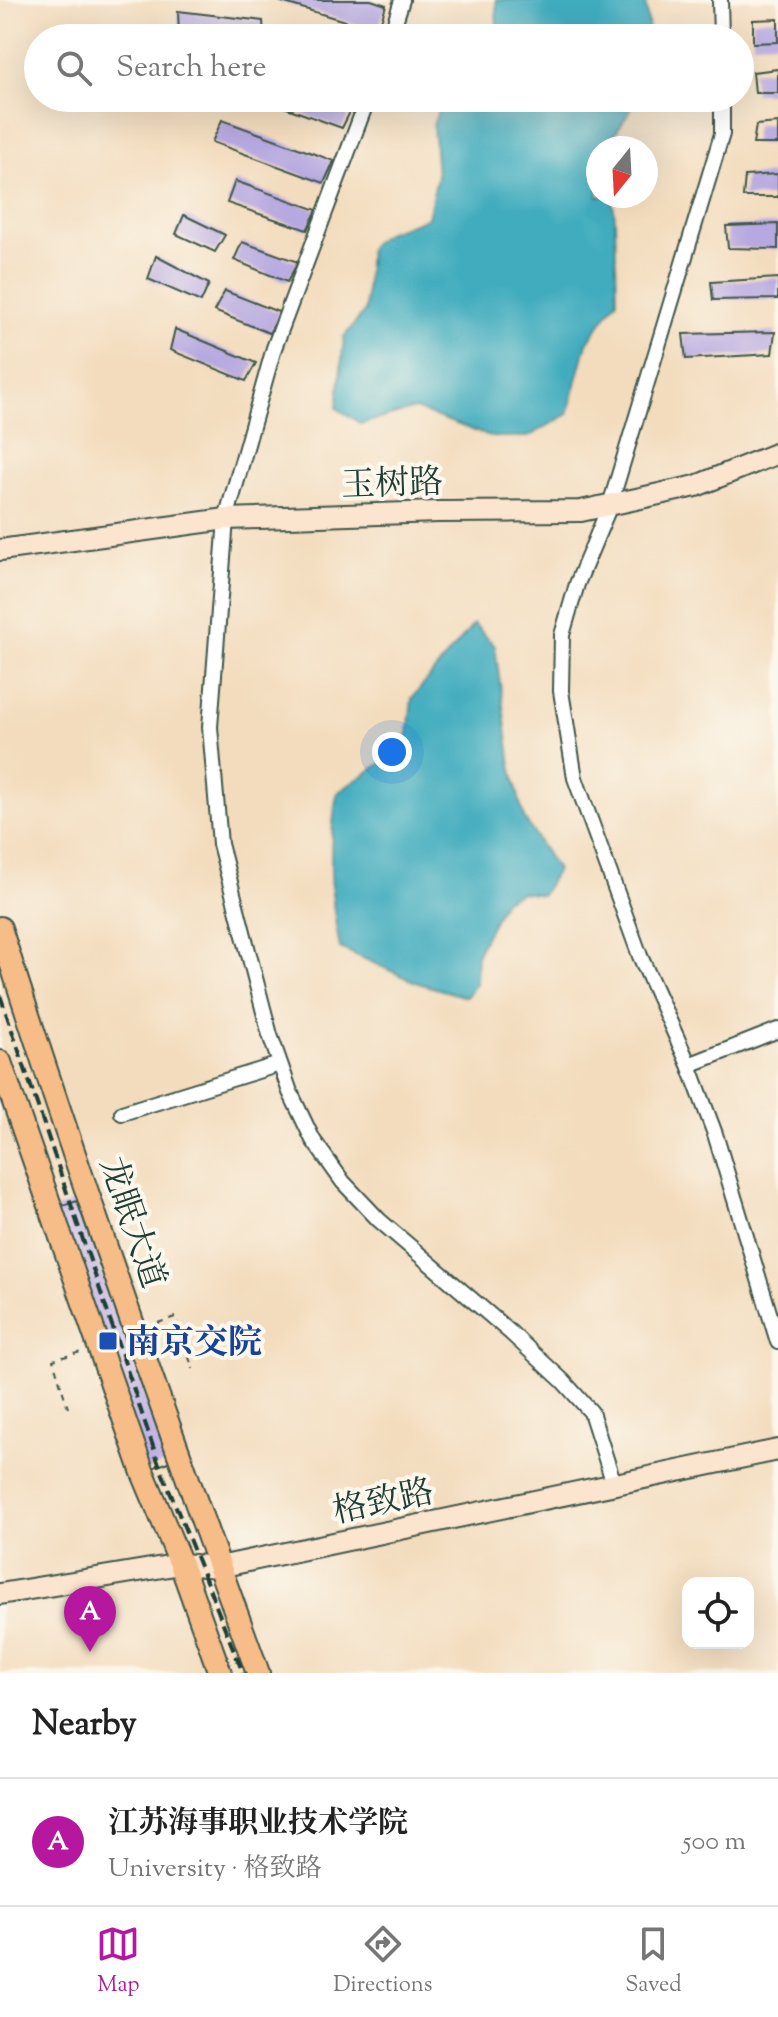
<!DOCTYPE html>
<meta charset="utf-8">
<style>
body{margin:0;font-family:"Sorts Mill Goudy","Noto Serif SC",serif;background:#f6f6f6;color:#222}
.controls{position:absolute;right:24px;bottom:24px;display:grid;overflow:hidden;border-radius:16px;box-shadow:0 8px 32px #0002}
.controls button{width:72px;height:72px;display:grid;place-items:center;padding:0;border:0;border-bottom:2px solid #e0e0e0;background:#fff;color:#222;font:40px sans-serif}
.compass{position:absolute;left:586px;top:136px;width:72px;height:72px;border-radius:50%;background:#fff;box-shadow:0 8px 32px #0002;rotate:198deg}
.you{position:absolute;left:392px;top:752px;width:28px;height:28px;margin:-20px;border:6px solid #fff;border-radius:50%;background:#1a73e8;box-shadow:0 0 0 12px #1a73e833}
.badge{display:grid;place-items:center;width:52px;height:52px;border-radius:50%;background:#b5179e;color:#fff;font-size:26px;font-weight:700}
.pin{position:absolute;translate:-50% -66px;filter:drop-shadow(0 2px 4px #0008)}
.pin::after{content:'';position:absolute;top:42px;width:28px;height:24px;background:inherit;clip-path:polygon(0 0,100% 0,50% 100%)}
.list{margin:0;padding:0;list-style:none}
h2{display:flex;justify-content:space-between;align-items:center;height:104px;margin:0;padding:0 32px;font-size:34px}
h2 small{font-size:26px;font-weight:400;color:#767676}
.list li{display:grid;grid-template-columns:52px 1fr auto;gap:24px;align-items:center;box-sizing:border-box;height:128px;padding:0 32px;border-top:2px solid #e0e0e0}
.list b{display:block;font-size:30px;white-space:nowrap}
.list p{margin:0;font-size:26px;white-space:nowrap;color:#767676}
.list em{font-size:26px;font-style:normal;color:#767676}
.icon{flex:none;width:44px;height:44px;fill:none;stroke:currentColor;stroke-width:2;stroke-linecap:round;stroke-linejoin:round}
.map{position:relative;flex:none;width:778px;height:1673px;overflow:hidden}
.search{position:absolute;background:#fff;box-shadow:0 8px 32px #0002;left:24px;right:24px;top:24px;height:88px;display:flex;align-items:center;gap:20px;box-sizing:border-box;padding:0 28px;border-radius:44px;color:#767676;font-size:30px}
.sheet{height:232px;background:#fff}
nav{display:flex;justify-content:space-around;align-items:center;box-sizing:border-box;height:112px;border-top:2px solid #e0e0e0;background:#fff;font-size:22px;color:#767676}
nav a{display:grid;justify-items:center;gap:4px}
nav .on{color:#b5179e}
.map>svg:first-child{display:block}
</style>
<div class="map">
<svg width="778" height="1673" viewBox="0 0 778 1673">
<rect width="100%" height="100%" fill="#fbf7ec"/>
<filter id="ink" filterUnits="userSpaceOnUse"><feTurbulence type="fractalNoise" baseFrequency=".0125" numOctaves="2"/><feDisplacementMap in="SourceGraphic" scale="16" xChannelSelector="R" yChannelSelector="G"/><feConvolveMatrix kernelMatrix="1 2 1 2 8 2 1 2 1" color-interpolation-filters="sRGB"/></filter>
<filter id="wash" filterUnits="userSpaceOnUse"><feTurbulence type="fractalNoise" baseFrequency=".006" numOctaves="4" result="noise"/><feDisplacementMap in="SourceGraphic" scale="32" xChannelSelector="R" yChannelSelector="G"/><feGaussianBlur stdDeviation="1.8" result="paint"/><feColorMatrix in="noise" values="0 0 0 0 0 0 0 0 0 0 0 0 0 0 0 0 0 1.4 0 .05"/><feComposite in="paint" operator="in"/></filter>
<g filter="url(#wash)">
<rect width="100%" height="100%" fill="#f3dcbd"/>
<path fill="#3facbe" stroke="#2f7479" stroke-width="2" d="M496,0H645L650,38H489L497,29Z
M442,98H638L606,148H598V196H612L615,218L617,300L587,343L568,414L528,437H491L415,409L361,424L337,408L344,337L365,311L369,247L386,233L428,218L437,176L433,126Z
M474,624L495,646L511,765L524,818L557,870L542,895L521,892L504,900L477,953L476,984L466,997L418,983L340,948C329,894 328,848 337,793L383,762L408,735L412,698Z"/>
<g id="blocks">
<path fill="#b6a8e0" d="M275,0H371L386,5L378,31Z
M178,11L263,21L264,38L179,35Z
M778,19V42L753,43V20Z
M289,31L308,37V38H285Z
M778,69V93H755L753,72Z
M259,98H327L352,108L342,128Z
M222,120L334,161L324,183L212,142Z
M778,123V144H753L756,125Z
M778,174V197H743L745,176Z
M235,181L317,210L307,230L227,203Z
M184,215L225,235L215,252L176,234Z
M778,224V249L728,248L726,226Z
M242,242L298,262L287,282L234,260Z
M156,256L209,284L201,302L148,279Z
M778,278V299L713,300L711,282Z
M225,291L281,313L269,333L214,311Z
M175,329L256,363L246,381L170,350Z
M775,332L772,354L686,359L683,334Z
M77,1201L169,1462L136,1474L45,1212Z"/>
</g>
</g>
<g filter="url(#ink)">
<use href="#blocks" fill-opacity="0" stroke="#3f5549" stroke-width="2"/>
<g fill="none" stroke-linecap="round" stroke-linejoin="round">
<g stroke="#3f5549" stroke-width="18">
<path id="street" d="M720,0L721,38
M390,38L402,0
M368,98L274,348L226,519L210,727L220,844L270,1035L290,1092L313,1140L343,1182L379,1220L511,1333L563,1381L591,1412L614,1484
M722,98V134L610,505L577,584L562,635L561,691L575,778L640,956L689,1065L715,1134L778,1342
M689,1065L778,1030
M122,1113L280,1064"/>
</g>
<g stroke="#3f5549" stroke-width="24">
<path id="secondary" d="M0,550L226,519L438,512L581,511L696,486L778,453
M0,1594L181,1564L219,1567L778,1450"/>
</g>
<g stroke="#3f5549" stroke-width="26">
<path id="primary" d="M0,928C79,1178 168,1426 258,1673
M0,1062L143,1473L181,1564L220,1673"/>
</g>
<path stroke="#3f5549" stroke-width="2" stroke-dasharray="6 6" stroke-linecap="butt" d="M68,1408L53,1360L81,1352"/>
<use href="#street" stroke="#fff" stroke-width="14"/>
<use href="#secondary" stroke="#fce5cf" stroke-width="20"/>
<use href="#primary" stroke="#f7bd88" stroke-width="22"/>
<path stroke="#1f3d34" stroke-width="4" stroke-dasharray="12 6" stroke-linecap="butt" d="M0,995L160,1467L243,1673"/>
<path stroke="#3f5549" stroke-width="2" stroke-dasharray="6 6" stroke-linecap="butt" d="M124,1335L175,1317L193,1369"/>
</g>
</g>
<rect fill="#1a4fb4" stroke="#fbf7ec" stroke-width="3" x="98" y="1331" width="20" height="20" rx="4"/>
<g text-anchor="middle" stroke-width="8" stroke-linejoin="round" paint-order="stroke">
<g font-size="34" fill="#1f3d34" stroke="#fbf7ec">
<text transform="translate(392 482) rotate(-2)" y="12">玉树路</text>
<text transform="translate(134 1222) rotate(71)" y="12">龙眠大道</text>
<text transform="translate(383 1500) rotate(-12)" y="12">格致路</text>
</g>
<g font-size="34" font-weight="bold" fill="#164399" stroke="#fbf7ec" text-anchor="start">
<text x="126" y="1353">南京交院</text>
</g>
</g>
</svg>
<div class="controls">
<button><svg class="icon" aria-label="locate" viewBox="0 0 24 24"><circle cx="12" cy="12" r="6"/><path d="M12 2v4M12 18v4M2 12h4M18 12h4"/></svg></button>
</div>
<svg class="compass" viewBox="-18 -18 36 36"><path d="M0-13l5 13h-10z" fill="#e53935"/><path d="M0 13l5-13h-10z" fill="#767676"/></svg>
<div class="you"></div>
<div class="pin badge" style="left:90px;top:1652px">A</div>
<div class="search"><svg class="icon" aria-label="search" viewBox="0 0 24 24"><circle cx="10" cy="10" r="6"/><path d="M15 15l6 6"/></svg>Search here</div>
</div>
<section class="sheet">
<h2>Nearby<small></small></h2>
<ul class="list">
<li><span class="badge">A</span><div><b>江苏海事职业技术学院</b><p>University · 格致路</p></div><em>500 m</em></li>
</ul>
</section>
<nav>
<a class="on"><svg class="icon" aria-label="map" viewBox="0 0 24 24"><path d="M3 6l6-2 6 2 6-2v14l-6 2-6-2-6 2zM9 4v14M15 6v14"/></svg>Map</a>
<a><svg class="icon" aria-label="directions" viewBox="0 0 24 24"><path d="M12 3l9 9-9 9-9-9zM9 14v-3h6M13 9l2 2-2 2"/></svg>Directions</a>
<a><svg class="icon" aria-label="saved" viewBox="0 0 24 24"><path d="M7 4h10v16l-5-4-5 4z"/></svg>Saved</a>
</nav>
